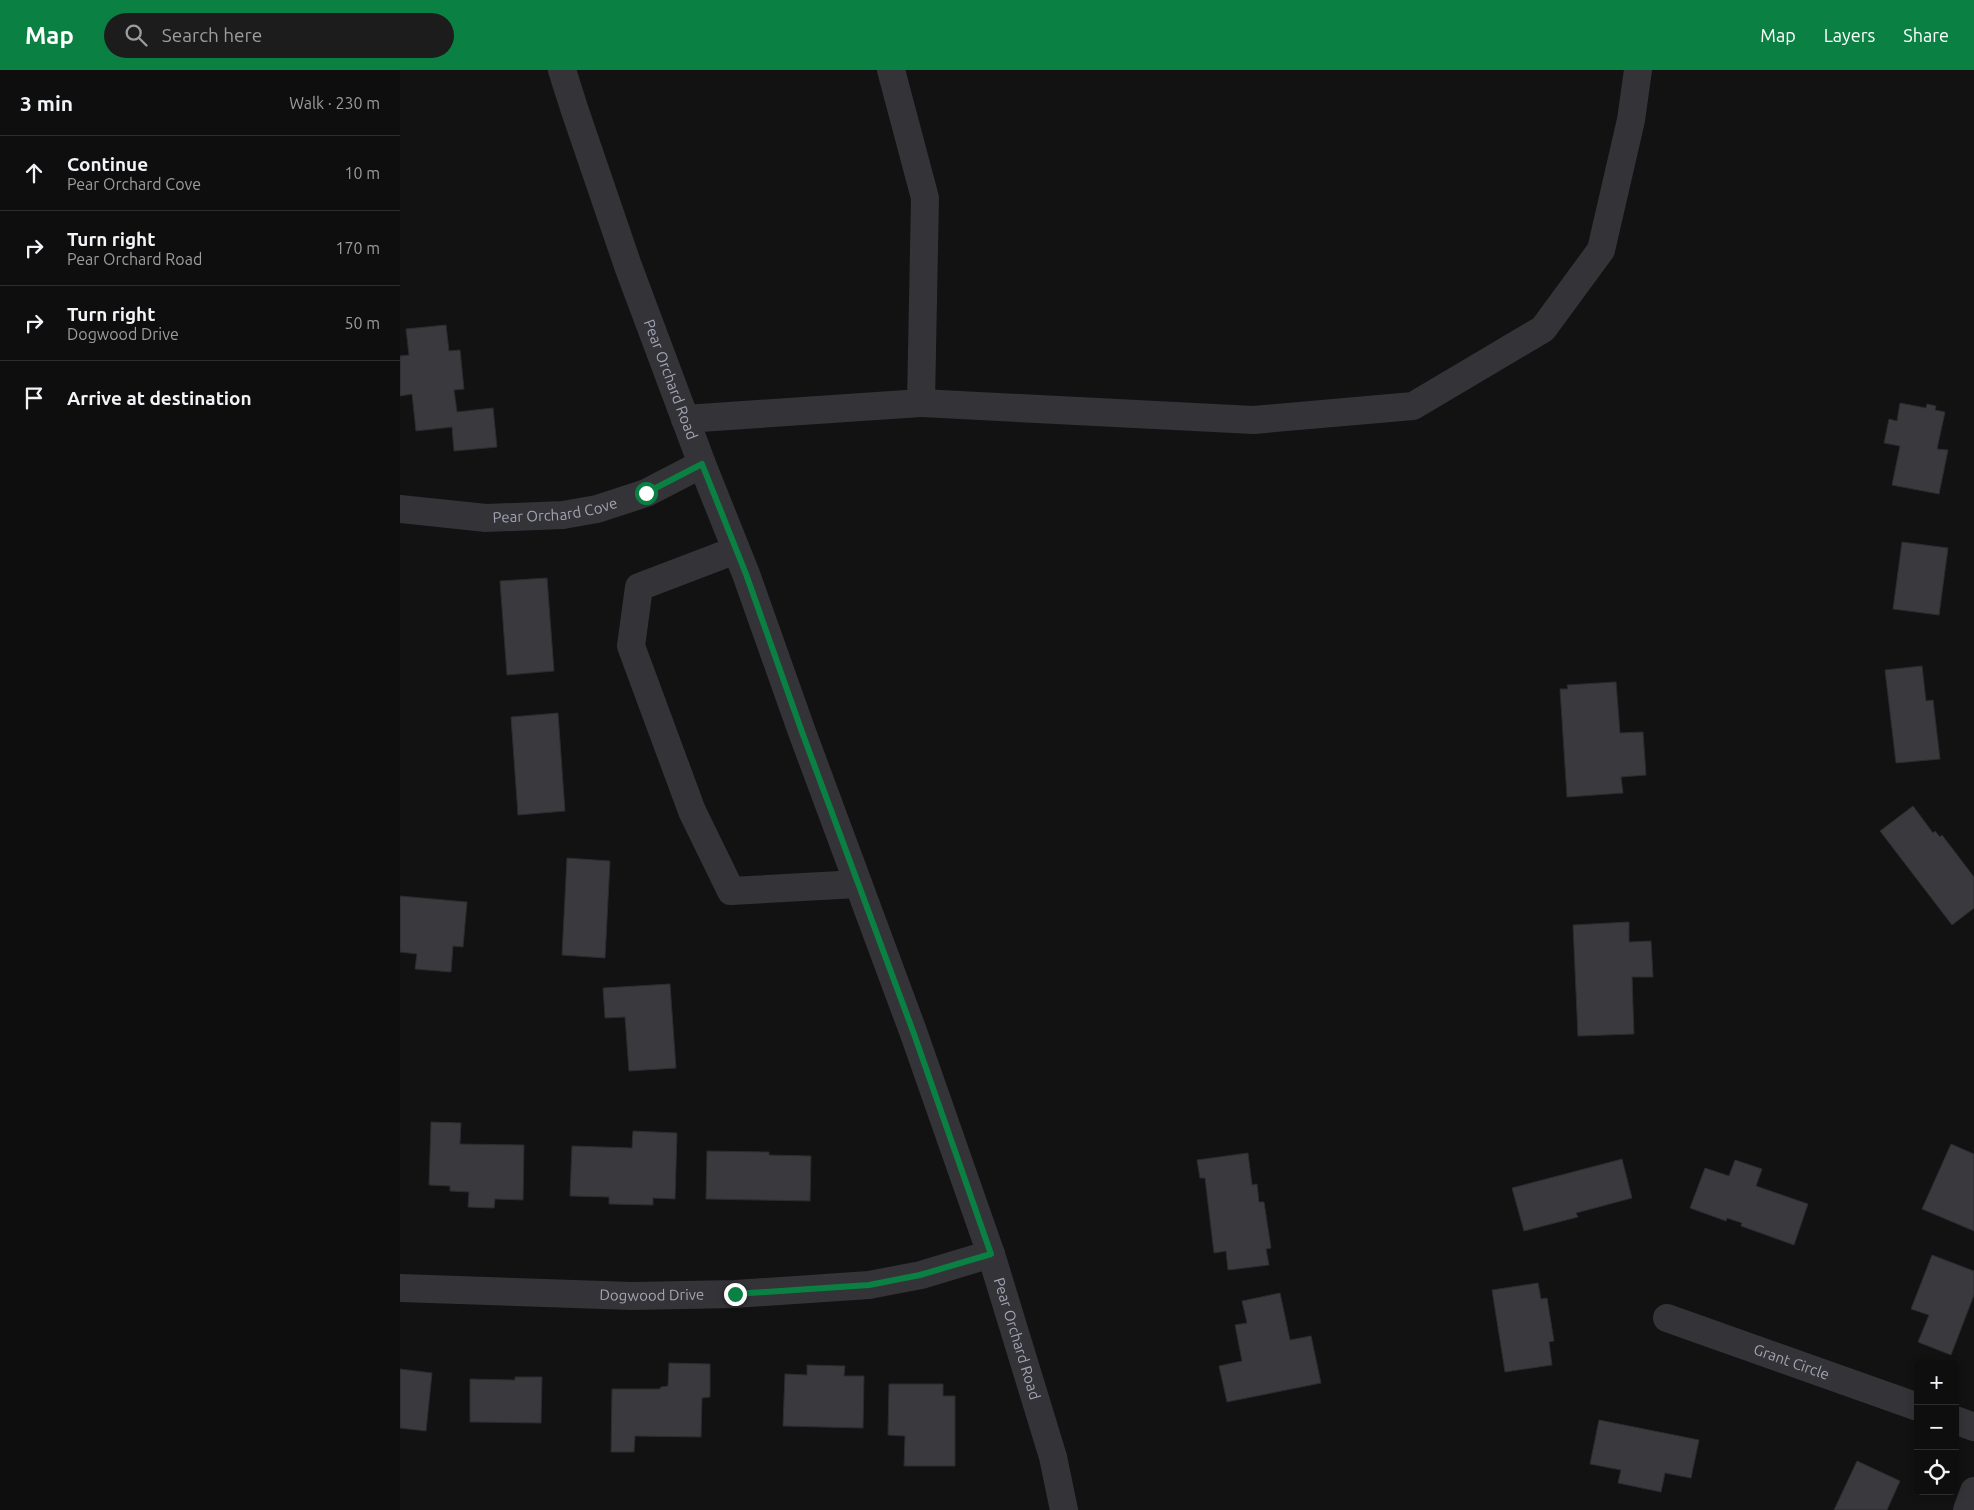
<!DOCTYPE html>
<meta charset="utf-8">
<style>
body{margin:0;font-family:Ubuntu,sans-serif;background:#1c1c1c;color:#f1f3f6}
.controls{position:absolute;right:15px;bottom:15px;display:grid;overflow:hidden;border-radius:8px;box-shadow:0 2px 8px #0003}
.controls button{width:45px;height:45px;display:grid;place-items:center;padding:0;border:0;border-bottom:1px solid #2e2e2e;background:#0e0e0e;color:#f1f3f6;font:25px sans-serif}
.stop{position:absolute;width:15px;height:15px;margin:-11px;border:4px solid #0b8043;border-radius:50%;background:#fff}
.stop.end{background:#0b8043;border-color:#fff;box-shadow:0 1px 5px #0008}
.list{margin:0;padding:0;list-style:none}
h2{display:flex;justify-content:space-between;align-items:center;height:65px;margin:0;padding:0 20px;font-size:21px}
h2 small{font-size:16px;font-weight:400;color:#9b9c9e}
.list li{display:grid;grid-template-columns:32px 1fr auto;gap:15px;align-items:center;box-sizing:border-box;height:75px;padding:0 20px;border-top:1px solid #2e2e2e}
.list b{display:block;font-size:19px;white-space:nowrap}
.list p{margin:0;font-size:16px;white-space:nowrap;color:#9b9c9e}
.list em{font-size:16px;font-style:normal;color:#9b9c9e}
.icon{flex:none;width:28px;height:28px;fill:none;stroke:currentColor;stroke-width:2;stroke-linecap:round;stroke-linejoin:round}
.map{position:relative;flex:none;width:1574px;height:1440px;overflow:hidden}
header{display:flex;align-items:center;gap:30px;box-sizing:border-box;height:70px;padding:0 25px;background:#0b8043;color:#fff}
header strong{font-size:24px}
nav{display:flex;gap:28px;margin-inline-start:auto;font-size:18px}
.search{width:350px;height:45px;background:#1c1c1c;display:flex;align-items:center;gap:12px;box-sizing:border-box;padding:0 18px;border-radius:28px;color:#9b9c9e;font-size:19px}
main{display:flex}
aside{flex:1;background:#0e0e0e}
.map>svg:first-child{display:block}
</style>
<header>
<strong>Map</strong>
<div class="search"><svg class="icon" aria-label="search" viewBox="0 0 24 24"><circle cx="10" cy="10" r="6"/><path d="M15 15l6 6"/></svg>Search here</div>
<nav><a>Map</a><a>Layers</a><a>Share</a></nav>
</header>
<main>
<aside>
<h2>3 min<small>Walk · 230 m</small></h2>
<ul class="list">
<li><svg class="icon" aria-label="ahead" viewBox="0 0 24 24"><path d="M12 20V5M6 11l6-6 6 6"/></svg><div><b>Continue</b><p>Pear Orchard Cove</p></div><em>10 m</em></li>
<li><svg class="icon" aria-label="right" viewBox="0 0 24 24"><path d="M7 20v-9h11M14 6l5 5-5 5"/></svg><div><b>Turn right</b><p>Pear Orchard Road</p></div><em>170 m</em></li>
<li><svg class="icon" aria-label="right" viewBox="0 0 24 24"><path d="M7 20v-9h11M14 6l5 5-5 5"/></svg><div><b>Turn right</b><p>Dogwood Drive</p></div><em>50 m</em></li>
<li><svg class="icon" aria-label="arrive" viewBox="0 0 24 24"><path d="M6 21V4h12l-3 4 3 4H6"/></svg><div><b>Arrive at destination</b></div></li>
</ul>
</aside>
<div class="map">
<svg width="1574" height="1440" viewBox="0 0 1574 1440">
<rect width="100%" height="100%" fill="#121213"/>
<path fill="#39393e" stroke="#2c2c2f" d="M46,255L49,281L60,280L64,319L54,320L57,342L93,338L97,377L54,381L52,357L16,361L12,324L0,326V286L9,285L6,259Z
M1500,333L1526,338L1527,334L1536,336L1535,340L1545,342L1537,379L1548,380L1539,424L1492,415L1500,376L1484,373L1489,349L1497,351Z
M1502,472L1548,478L1539,545L1493,539Z
M147,508L154,601L107,605L100,511Z
M1522,596L1526,631L1533,630L1540,689L1496,693L1485,600Z
M1216,612L1220,663L1243,662L1246,705L1221,707L1223,723L1167,727L1160,619H1168L1167,615Z
M158,643L165,741L118,745L111,647Z
M1513,736L1533,763L1535,761L1540,767L1542,765L1574,807V838L1552,855L1480,761Z
M167,788L210,791L205,888L162,885Z
M0,826L67,832L63,877L53,876L51,902L15,899L17,884L0,882Z
M1229,852V872L1251,871L1253,907H1232L1234,964L1178,966L1173,855Z
M270,914L276,998L229,1001L225,947L205,948L203,918Z
M31,1052L61,1053L60,1074L124,1075L123,1130L95,1129L94,1138L68,1137L69,1122L50,1121V1116L29,1115Z
M233,1061L277,1063L275,1129L253,1128V1135L209,1134V1127L170,1126L172,1076L232,1078Z
M1551,1074L1574,1084V1161L1522,1139Z
M307,1081L369,1082V1085L411,1086L410,1131L306,1129Z
M848,1083L852,1115L857,1114L859,1132H864L871,1178L866,1179L869,1195L828,1200L826,1181L814,1183L805,1108H800L797,1090Z
M1222,1089L1232,1128L1176,1143L1178,1147L1124,1161L1112,1118Z
M1335,1090L1362,1099L1356,1116L1408,1134L1394,1175L1341,1156L1342,1153L1327,1148L1326,1151L1290,1138L1305,1098L1329,1106Z
M1532,1185L1574,1201V1225L1551,1285L1518,1272L1529,1245L1511,1239Z
M1138,1213L1141,1229L1147,1228L1154,1271L1149,1272L1152,1295L1105,1302L1092,1220Z
M880,1223L890,1270L911,1266L921,1313L827,1332L819,1296L842,1291L835,1255L847,1253L842,1231Z
M269,1293L310,1294V1327L302,1328L301,1367L235,1366L234,1382H211L212,1319H260L261,1317L268,1316Z
M407,1295L445,1296L444,1306H464L463,1358L383,1356L385,1304L407,1305Z
M0,1299L32,1303L26,1361L0,1358Z
M115,1307H142L141,1353L70,1352V1309L115,1310Z
M489,1314H543V1326H555V1396H504L505,1366L488,1365Z
M1199,1350L1299,1370L1291,1408L1265,1403L1261,1422L1218,1413L1221,1400L1190,1394Z
M1457,1391L1500,1411L1487,1440H1434Z"/>
<g fill="none" stroke-linecap="round" stroke-linejoin="round">
<g stroke="#333338" stroke-width="28">
<path id="s1" d="M162,0L174,38L228,196L302,394L346,504L402,662L514,964L591,1184L653,1387L664,1440"/>
<path d="M521,333L853,350L1013,336L1143,259L1201,180L1231,50L1238,0"/>
<path d="M285,349L521,333L525,128L491,0"/>
<path id="s2" d="M0,439L86,448L163,445L197,439L246,423L302,394"/>
<path d="M336,480L239,517L231,576L292,741L331,821L458,814"/>
<path id="s3" d="M0,1218L232,1226L335,1224L469,1215L521,1205L591,1184"/>
<path id="s4" d="M1267,1248L1518,1337"/>
<path d="M1555,1350L1574,1357"/>
<path d="M1567,1440L1574,1421"/>
</g>
</g>
<g fill="none" stroke-linecap="round" stroke-linejoin="round">
<path stroke="#0b8043" stroke-width="6" d="M246,423L302,394L346,504L402,662L514,964L591,1184L520,1205L469,1215L335,1224"/>
</g>
<g text-anchor="middle" stroke-width="4" stroke-linejoin="round" paint-order="stroke">
<g font-size="15" fill="#a3a5b4" stroke="#0d0d0e">
<text dy="5" stroke="none"><textPath href="#s1" startOffset="328">Pear Orchard Road</textPath></text>
<text dy="5" stroke="none"><textPath href="#s2" startOffset="156">Pear Orchard Cove</textPath></text>
<text dy="5" stroke="none"><textPath href="#s3" startOffset="252">Dogwood Drive</textPath></text>
<text dy="5" stroke="none"><textPath href="#s1" startOffset="1348">Pear Orchard Road</textPath></text>
<text dy="5" stroke="none"><textPath href="#s4" startOffset="132">Grant Circle</textPath></text>
</g>
</g>
</svg>
<div class="controls">
<button>+</button>
<button>−</button>
<button><svg class="icon" aria-label="locate" viewBox="0 0 24 24"><circle cx="12" cy="12" r="6"/><path d="M12 2v4M12 18v4M2 12h4M18 12h4"/></svg></button>
</div>
<div class="stop" style="left:246px;top:423px"></div>
<div class="stop end" style="left:335px;top:1224px"></div>
</div>
</main>
